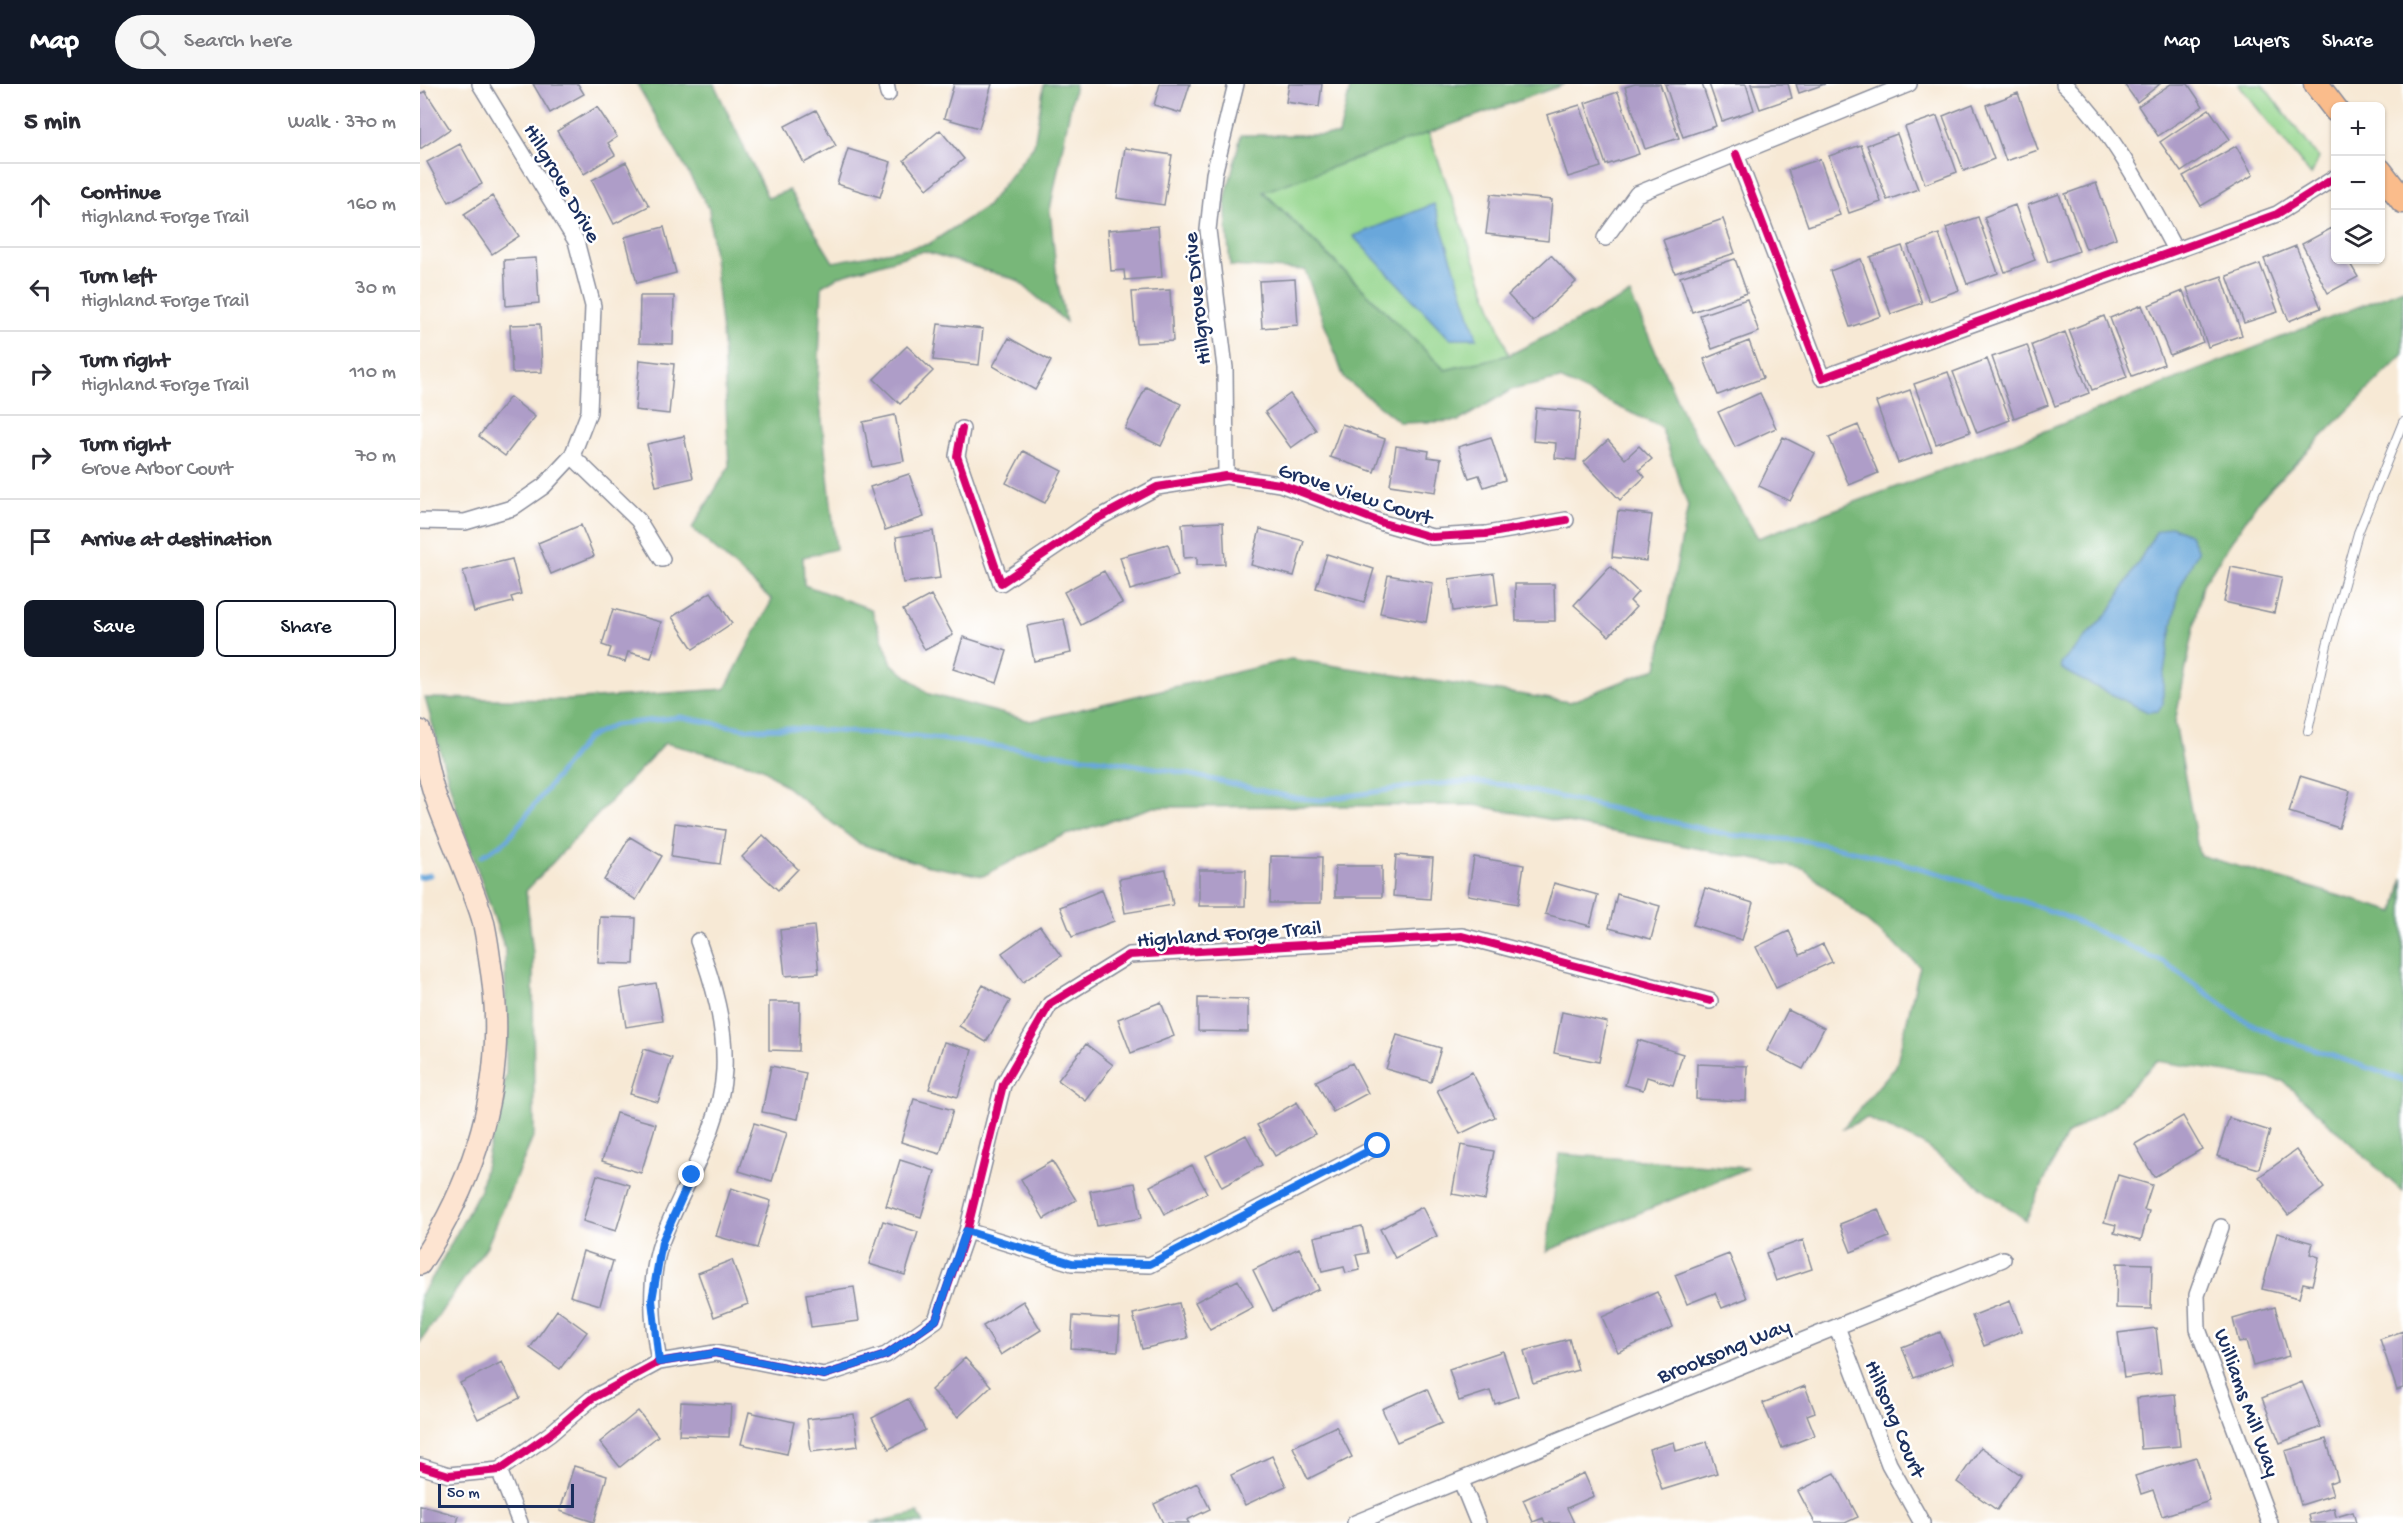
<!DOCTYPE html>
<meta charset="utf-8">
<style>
body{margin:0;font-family:"Gochi Hand",sans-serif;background:#f7f7f7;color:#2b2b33}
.controls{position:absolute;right:18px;top:18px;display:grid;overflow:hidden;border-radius:9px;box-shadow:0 2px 4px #0004}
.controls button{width:54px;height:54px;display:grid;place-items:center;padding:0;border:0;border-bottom:2px solid #e1e1e2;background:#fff;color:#2b2b33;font:30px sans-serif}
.scale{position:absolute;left:18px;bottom:15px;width:136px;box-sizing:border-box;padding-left:6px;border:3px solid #1b2f5e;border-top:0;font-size:16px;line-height:21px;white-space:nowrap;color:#1b2f5e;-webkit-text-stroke:4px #fff;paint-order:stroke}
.stop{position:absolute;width:18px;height:18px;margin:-14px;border:4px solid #1a73e8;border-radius:50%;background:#fff}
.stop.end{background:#1a73e8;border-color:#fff;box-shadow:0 2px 6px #0008}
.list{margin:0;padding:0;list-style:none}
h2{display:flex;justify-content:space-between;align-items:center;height:78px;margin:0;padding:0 24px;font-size:26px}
h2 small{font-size:20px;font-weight:400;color:#7c7c81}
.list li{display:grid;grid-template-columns:39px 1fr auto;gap:18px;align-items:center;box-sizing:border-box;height:84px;padding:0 24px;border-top:2px solid #e1e1e2}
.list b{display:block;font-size:22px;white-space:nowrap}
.list p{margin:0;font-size:20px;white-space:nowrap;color:#7c7c81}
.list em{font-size:20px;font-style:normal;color:#7c7c81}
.actions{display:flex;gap:12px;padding:18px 24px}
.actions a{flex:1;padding:14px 0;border:2px solid #111827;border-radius:9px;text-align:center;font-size:21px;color:#111827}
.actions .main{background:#111827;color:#fff}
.icon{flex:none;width:33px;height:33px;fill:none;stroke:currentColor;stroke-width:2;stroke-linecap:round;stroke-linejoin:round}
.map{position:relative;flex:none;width:1983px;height:1439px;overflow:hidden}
header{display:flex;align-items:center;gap:36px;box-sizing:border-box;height:84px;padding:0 30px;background:#111827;color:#fff}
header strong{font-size:28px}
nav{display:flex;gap:33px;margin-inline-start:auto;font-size:21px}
.search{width:420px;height:54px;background:#f7f7f7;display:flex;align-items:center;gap:15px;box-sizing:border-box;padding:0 21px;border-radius:33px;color:#7c7c81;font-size:22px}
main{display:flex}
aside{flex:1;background:#fff}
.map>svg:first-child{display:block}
</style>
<header>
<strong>Map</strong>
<div class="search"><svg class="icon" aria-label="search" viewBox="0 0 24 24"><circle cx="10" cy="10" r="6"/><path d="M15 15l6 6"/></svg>Search here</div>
<nav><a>Map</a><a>Layers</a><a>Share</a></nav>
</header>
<main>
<aside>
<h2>5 min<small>Walk · 370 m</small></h2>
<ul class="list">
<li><svg class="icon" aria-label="ahead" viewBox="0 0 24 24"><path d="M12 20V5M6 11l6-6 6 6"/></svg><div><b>Continue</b><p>Highland Forge Trail</p></div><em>160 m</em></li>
<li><svg class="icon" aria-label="left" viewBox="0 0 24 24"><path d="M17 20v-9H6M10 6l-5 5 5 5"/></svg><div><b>Turn left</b><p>Highland Forge Trail</p></div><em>30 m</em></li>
<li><svg class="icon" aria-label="right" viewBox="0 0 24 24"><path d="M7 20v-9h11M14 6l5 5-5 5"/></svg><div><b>Turn right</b><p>Highland Forge Trail</p></div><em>110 m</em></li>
<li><svg class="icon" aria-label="right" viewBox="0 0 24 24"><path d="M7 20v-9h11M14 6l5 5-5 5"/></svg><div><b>Turn right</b><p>Grove Arbor Court</p></div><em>70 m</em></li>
<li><svg class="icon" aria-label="arrive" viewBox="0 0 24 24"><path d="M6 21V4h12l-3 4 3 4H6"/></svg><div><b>Arrive at destination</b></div></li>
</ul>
<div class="actions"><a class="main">Save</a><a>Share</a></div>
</aside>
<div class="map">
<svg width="1983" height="1439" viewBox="0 0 1983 1439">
<rect width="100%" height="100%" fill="#fff"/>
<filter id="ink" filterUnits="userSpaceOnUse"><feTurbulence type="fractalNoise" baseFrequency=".0167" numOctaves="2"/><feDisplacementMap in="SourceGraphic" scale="12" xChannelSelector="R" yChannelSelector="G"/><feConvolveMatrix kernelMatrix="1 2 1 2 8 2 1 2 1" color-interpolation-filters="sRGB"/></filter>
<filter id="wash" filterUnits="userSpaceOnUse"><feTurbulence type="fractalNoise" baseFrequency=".008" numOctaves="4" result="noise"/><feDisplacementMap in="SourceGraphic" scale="24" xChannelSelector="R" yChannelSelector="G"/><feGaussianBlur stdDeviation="1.35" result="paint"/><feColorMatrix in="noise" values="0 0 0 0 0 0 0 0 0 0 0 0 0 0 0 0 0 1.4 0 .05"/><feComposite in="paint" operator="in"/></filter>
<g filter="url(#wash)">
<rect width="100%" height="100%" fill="#f7e9d5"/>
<path fill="#95d68e" stroke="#588276" stroke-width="1.5" d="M1818,0H1842L1899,74L1891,91Z
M1008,48L1089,271L1025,286L843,107Z"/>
<path fill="#78b779" stroke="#4a736c" stroke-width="1.5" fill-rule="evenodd" d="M217,0H294L348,114L369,106L413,178L509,160L567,122L614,61L624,0H655L630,126L637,195L646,238L597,196L504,167L419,192L402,202L398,301L416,465L383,473L384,501L451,525L472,580L509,610L611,637L871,575L1150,618L1237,584L1268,422L1241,343L1140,295L1091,306L1039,337L981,339L924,294L885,186L810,182L805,116L821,51H919L931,0H1145L843,108L1025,286L1089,271L1210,210L1265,334L1338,454L1589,361L1983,205V271L1839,416L1783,500L1755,638L1779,771L1975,828L1983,794V1108L1863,997L1737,977L1693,1021L1646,1051L1606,1136L1502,1060L1447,1034L1422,1045L1476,982L1500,882L1384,785L1055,721L734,723L637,754L563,792L504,781L438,759L341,683L245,659L106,807L113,870L114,1051L67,1162L0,1258V1211L14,1191L60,1106L86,990L85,865L37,726L5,614L147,616L305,605L352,516L272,444L309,383L303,260L289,125ZM1736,448L1770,451L1778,467C1771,479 1763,492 1759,505C1750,533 1740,592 1743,620L1714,621L1642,585L1641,580L1690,527Z
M1139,1070L1328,1084L1127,1167Z
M498,1429L504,1439H451Z"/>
<path fill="#69a7db" stroke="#426b9c" stroke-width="1.5" d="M1014,120L1057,254H1029L933,152Z
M1751,442L1770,451L1778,467L1759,505L1743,593V620L1738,627L1728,628L1654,592L1642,585L1641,580L1690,527L1736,448Z"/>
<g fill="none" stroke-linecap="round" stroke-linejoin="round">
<path stroke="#69a7db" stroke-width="5" d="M62,772L86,757L167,654L194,641L260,633L327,645L367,644L495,652L672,674L754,687L876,714L901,716L1002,701L1051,698L1086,701L1310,751L1388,757L1473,776L1544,797L1644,832L1747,880L1822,935L1858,953L1983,996
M0,793L10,791"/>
</g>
<g id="blocks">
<path fill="#ae9dc8" d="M113,0H158L164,10L130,29Z
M534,0H572L559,44L524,34Z
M740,0H770L761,29L734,21Z
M869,0H902L899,23L866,18Z
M1215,0H1240L1259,54L1225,65L1205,3Z
M1245,0H1282L1296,42L1263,53Z
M1289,0H1326L1334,26L1302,37Z
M1331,0H1368L1372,14L1340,25Z
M1376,0H1405L1379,9Z
M1704,0H1740L1717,18Z
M1751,0H1768L1783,22L1738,52L1718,22Z
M5,7L30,45L0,65V10Z
M1198,8L1219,70L1186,81L1165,19Z
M1598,9L1618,66L1586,77L1566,21Z
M1553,20L1574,75L1544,87L1523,32Z
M1160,21L1181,83L1148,93L1127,31Z
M177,23L197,53L188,59L195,71L164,90L137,47Z
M1789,25L1810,55L1761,88L1740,58Z
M396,26L416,62L384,79L365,42Z
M1517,32L1537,88L1505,100L1485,43Z
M520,46L544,75L507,105L484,76Z
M1477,50L1498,105L1467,116L1447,61Z
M40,60L62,100L29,118L7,78Z
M1441,61L1461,118L1429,129L1409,72Z
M1816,62L1833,91L1781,122L1763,92Z
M705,64L752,71L744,121L697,114Z
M428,65L471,78L460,113L417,100Z
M1400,75L1420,131L1388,142L1368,86Z
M206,78L229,122L194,140L172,96Z
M1676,99L1696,154L1666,165L1645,110Z
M1071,110L1132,116L1128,157L1066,150Z
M1639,110L1659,167L1628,178L1608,121Z
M72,112L99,152L72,170L44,130Z
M1595,121L1615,176L1585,188L1564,133Z
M1558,133L1578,189L1547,200L1526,144Z
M1303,135L1315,169L1255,189L1243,156Z
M738,142L742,193L705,196L704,186L691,187L688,146Z
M244,143L256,189L217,199L205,153Z
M1912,144L1916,151V176H1928L1938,193L1908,209L1882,160Z
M1519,150L1539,206L1509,217L1488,162Z
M1482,162L1502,219L1471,230L1450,173Z
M1876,162L1901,224L1869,237L1844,175Z
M1131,171L1156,198L1113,238L1088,211Z
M116,174L119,219L86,222L84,176Z
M1315,175L1327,209L1272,228L1260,193Z
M1441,175L1461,232L1430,243L1410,187Z
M1840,180L1858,228L1824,239L1807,192Z
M1802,192L1822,251L1788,263L1767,204Z
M875,195L878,241L842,244L839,197Z
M750,206L753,257L716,259L712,208Z
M1763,207L1783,258L1750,271L1729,221Z
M220,212H254L253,260L219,259Z
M1327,215L1339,248L1292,265L1280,231Z
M1722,221L1744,280L1712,292L1690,234Z
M1684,232L1707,293L1672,306L1649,246Z
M120,240L122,288L92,289L90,241Z
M518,240L563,245L559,281L513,276Z
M1645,248L1669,309L1635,322L1612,261Z
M589,254L631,277L615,306L573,282Z
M1329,257L1343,294L1298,311L1284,275Z
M1607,261L1628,321L1594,334L1572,273Z
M487,262L513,287L480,320L454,295Z
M1567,275L1590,336L1557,349L1533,288Z
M220,276L254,280L249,330L215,326Z
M1528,288L1550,348L1516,360L1494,300Z
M726,303L761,320L741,362L705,345Z
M1490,306L1512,367L1478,379L1456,318Z
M1340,309L1356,344L1315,363L1298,328Z
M870,310L896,346L871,364L845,328Z
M90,313L115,333L85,372L59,352Z
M1116,324L1160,328L1156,376L1135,374L1136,359L1113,357Z
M475,331L484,377L452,383L443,338Z
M922,340L965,355L954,388L910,373Z
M1438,341L1458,389L1429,401L1409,353Z
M264,352L273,394L236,402L227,360Z
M1071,353L1085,396L1064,403L1059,391L1049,394L1038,363Z
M1363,353L1395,369L1370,417L1339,402Z
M1188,356L1205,375L1219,362L1232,375L1219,386L1225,393L1200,416L1164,378Z
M976,362L1009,367L1008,373L1021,375L1016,408L970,401Z
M603,367L642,387L625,419L586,399Z
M489,390L504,433L465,446L450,403Z
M1198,427L1232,431L1226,477L1192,473Z
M803,438L805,480L777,481V473L764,474L762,440Z
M161,441L174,472L131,490L118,459Z
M840,445L884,457L874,492L831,481Z
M513,447L520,494L483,499L476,453Z
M748,460L758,492L710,506L700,473Z
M907,470L954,485L944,518L896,504Z
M92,475L101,510L91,513L93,518L54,528L43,487Z
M1190,482L1218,508L1210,517L1216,523L1189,552L1154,521Z
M1811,483L1862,493L1854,529L1804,518Z
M684,487L702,519L661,541L644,508Z
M1074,489L1078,521L1033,527L1029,495Z
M968,491L1013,499L1006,538L960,529Z
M1095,500H1134L1135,537H1096Z
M291,508L312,539L273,565L252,533Z
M511,511L533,551L505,566L483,526Z
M193,525L241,538L231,574L208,568L205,578L188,573L191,564L182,561Z
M644,535L651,569L614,577L607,542Z
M543,553L587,567L577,599L533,585Z
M1880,692L1930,707L1919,744L1869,728Z
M255,739L305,746L300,780L251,773Z
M343,751L378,785L358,806L322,773Z
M210,753L242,772L216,816L184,796Z
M976,771L1013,774L1010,815L973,812Z
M851,772L902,773L901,819H850Z
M1054,773L1104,781L1098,820L1048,811Z
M915,782H962V813H915Z
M746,786L753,821L705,829L699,795Z
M779,786H826L825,822H779Z
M1134,799L1178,811L1170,842L1125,830Z
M1285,804L1333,819L1322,856L1273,841Z
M682,806L694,837L652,853L640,823Z
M1197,810L1240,822L1231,855L1189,844Z
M180,833L216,834L214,880L178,879Z
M394,842L399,889L365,892L360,846Z
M620,842L641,872L603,898L582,869Z
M1369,847L1380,871L1403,860L1412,878L1356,904L1336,863Z
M236,899L243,937L206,943L200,905Z
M563,901L590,917L566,958L539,942Z
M778,914L828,915V948L778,947Z
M349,918H380L379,967L349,966Z
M741,918L754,952L711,969L698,935Z
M1368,926L1404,944L1383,985L1347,967Z
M1142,928L1187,938L1179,978L1134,969Z
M977,951L1021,964L1011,998L966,985Z
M1218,956L1263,970L1253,1001L1227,993L1223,1006L1205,1001Z
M524,958L552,966L538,1013L509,1005Z
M666,960L693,981L666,1017L638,996Z
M224,965L252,974L238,1018L210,1010Z
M932,979L948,1009L913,1028L896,997Z
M1277,980L1327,982L1326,1017L1276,1015Z
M351,982L386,989L378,1035L342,1028Z
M1052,988L1075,1033L1040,1050L1017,1006Z
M494,1015L533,1026L520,1070L481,1058Z
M877,1018L895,1050L855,1072L837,1041Z
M196,1029L236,1040L221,1089L182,1077Z
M1763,1032L1782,1065L1734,1093L1715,1060Z
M1809,1034L1850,1047L1839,1085L1797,1072Z
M334,1039L367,1049L352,1097L319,1087Z
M826,1051L842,1081L802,1103L786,1072Z
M1041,1061L1074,1067L1065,1116L1032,1110Z
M1876,1066L1904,1104L1868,1131L1839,1093Z
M480,1076L515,1087L501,1133L466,1122Z
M632,1077L656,1116L624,1135L601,1095Z
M772,1081L787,1109L745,1130L730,1102Z
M177,1091L210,1101L196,1147L163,1137Z
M1698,1091L1732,1101L1724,1126L1729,1127L1721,1156L1694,1149L1696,1141L1684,1138Z
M715,1099L722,1134L677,1142L670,1107Z
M311,1104L351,1117L337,1164L296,1152Z
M1002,1123L1017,1152L975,1174L960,1145Z
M1458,1125L1469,1153L1431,1168L1420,1140Z
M463,1137L498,1148L485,1191L449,1180Z
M942,1142L948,1169L936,1171L940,1186L926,1189L924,1183L902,1188L894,1153Z
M1857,1149L1893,1159L1890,1170L1899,1173L1892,1201L1883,1199L1879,1214L1842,1205Z
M1383,1156L1392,1185L1356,1197L1346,1169Z
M879,1164L899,1205L853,1227L833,1186Z
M163,1167L193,1177L180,1221L150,1212Z
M1309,1170L1327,1214L1302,1224L1295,1209L1267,1220L1255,1191Z
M312,1176L328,1220L294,1233L278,1189Z
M1697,1179L1732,1180L1731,1225L1696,1224Z
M818,1196L833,1223L790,1246L775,1218Z
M434,1203L439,1237L391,1243L386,1210Z
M1237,1208L1253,1243L1198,1268L1182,1233Z
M603,1217L621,1246L581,1271L563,1242Z
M1590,1217L1602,1247L1564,1262L1552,1232Z
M759,1219L768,1254L722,1265L713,1230Z
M1855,1223L1869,1272L1833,1282L1826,1257L1819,1259L1813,1235Z
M137,1226L167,1248L140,1285L110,1264Z
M653,1232L700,1235L698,1267L651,1264Z
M1736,1244L1741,1289L1704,1294L1698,1249Z
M1983,1247V1304L1977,1306L1960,1255Z
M1520,1248L1533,1279L1494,1294L1482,1263Z
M1149,1255L1158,1286L1113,1299L1104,1267Z
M1083,1267L1098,1312L1075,1320L1070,1307L1039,1317L1029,1285Z
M545,1274L571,1302L538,1333L511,1306Z
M82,1278L100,1314L58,1335L40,1299Z
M1882,1298L1901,1343L1860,1359L1842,1314Z
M1385,1302L1395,1328L1387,1331L1395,1351L1362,1364L1343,1319Z
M1007,1305L1022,1339L977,1358L962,1325Z
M1755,1310L1760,1362L1721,1365L1717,1314Z
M488,1315L505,1346L469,1365L452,1334Z
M261,1318L311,1321L309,1353L259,1351Z
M218,1327L238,1352L200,1383L180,1358Z
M329,1328L374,1338L367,1370L321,1360Z
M434,1330L438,1362L391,1368L387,1335Z
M916,1342L932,1373L888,1395L873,1363Z
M1906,1355L1918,1396L1909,1399L1913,1411L1881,1421L1865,1367Z
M1254,1358L1256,1367L1287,1358L1297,1389L1242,1406L1229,1365Z
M1561,1363L1601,1391L1577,1426L1537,1398Z
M852,1372L866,1402L825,1421L811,1391Z
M1776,1373L1790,1417L1742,1432L1733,1406L1721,1410L1715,1392Z
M154,1382L187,1392L174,1438L140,1427Z
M1164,1389L1174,1412L1147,1424L1154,1439H1125L1123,1434L1113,1438L1103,1416Z
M1415,1389L1438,1433L1425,1439H1395L1378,1407Z
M777,1399L790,1425L767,1436L769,1439H743L734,1420Z
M0,1421L39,1432L37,1439H0Z
M1914,1424L1916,1433L1933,1428L1936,1439H1891L1889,1431Z"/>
</g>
</g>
<g filter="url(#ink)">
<use href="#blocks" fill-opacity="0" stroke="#898c9a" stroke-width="1.5"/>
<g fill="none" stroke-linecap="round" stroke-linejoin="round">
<g stroke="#898c9a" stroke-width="10">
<path id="lane" d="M1888,647L1907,561L1938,449L1983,338"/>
</g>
<g stroke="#898c9a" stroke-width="18">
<path id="street" d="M466,0L468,10
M1644,0C1691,44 1725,110 1755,166
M1316,70L1402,294L1857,130L1916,93
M1185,154L1217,110L1489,0
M542,345L537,372L581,499L673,437L737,403L806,392L860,400L963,439L1012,453L1066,450L1146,436
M152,372L218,436L242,475
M806,392L805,284L788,146L794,90L816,0
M0,437L45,438L92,424L124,402L152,372L169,328L173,222L156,157L60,0
M1801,1143L1777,1211L1778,1245L1850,1439
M547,1147L652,1179L730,1181L958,1062
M1417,1243L1469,1380L1502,1439
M239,1278C232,1238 228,1195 242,1156C263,1101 301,1046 304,986C306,942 293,898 278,857
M0,1382L29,1391L79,1386L130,1350L171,1315L239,1278L295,1269L404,1291L466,1271L516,1236L547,1147L583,1001L630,920L709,871L1042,852L1290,917
M79,1386L100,1439
M1041,1397L1058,1439
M935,1439L1583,1175"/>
</g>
<g stroke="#898c9a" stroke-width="24">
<path id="secondary" d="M0,647C5,669 8,693 16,714C30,754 49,792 62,833C66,847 68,863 70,878C89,988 60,1088 0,1180"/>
</g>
<g stroke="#898c9a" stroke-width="27">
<path id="primary" d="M1896,0L1916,26
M1960,87L1983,117"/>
</g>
<use href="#lane" stroke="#fff" stroke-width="8"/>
<use href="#street" stroke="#fff" stroke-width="15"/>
<use href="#secondary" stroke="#fde4d1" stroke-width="21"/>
<use href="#primary" stroke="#fabc8b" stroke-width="24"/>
<g stroke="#fff" stroke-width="11">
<path id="cycleway" d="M1316,70L1402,294L1857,130L1916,93
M542,345L537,372L581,499L673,437L737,403L806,392L860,400L963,439L1012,453L1066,450L1146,436
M0,1382L29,1391L79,1386L130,1350L171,1315L239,1278L295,1269L404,1291L466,1271L516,1236L547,1147L583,1001L630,920L709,871L1042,852L1290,917"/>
</g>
<use href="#cycleway" stroke="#d6006c" stroke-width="8"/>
</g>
</g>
<g fill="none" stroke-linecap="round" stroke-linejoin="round" filter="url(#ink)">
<path stroke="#1a73e8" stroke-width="8" d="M272,1091L242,1158L232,1216L239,1278L295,1269L404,1291L466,1271L516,1236L546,1147L652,1179L730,1180L958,1062"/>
</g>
<g text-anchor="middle" stroke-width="5" stroke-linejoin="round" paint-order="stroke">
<g font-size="22" fill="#1b2f5e" stroke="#fff">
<text transform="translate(144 98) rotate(60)" y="8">Hillgrove Drive</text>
<text transform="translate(775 215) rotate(-96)" y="8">Hillgrove Drive</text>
<text transform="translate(936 408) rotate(18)" y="8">Grove View Court</text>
<text transform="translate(809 848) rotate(-4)" y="8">Highland Forge Trail</text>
<text transform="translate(1303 1265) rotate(-22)" y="8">Brooksong Way</text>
<text transform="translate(1829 1318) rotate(70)" y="8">Williams Mill Way</text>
<text transform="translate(1477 1334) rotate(67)" y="8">Hillsong Court</text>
</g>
</g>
</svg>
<div class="controls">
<button>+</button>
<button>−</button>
<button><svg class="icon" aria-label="layers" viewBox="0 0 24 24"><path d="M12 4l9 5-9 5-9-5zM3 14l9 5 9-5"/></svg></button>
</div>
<div class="scale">50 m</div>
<div class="stop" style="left:958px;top:1062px"></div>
<div class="stop end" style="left:272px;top:1091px"></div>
</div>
</main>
